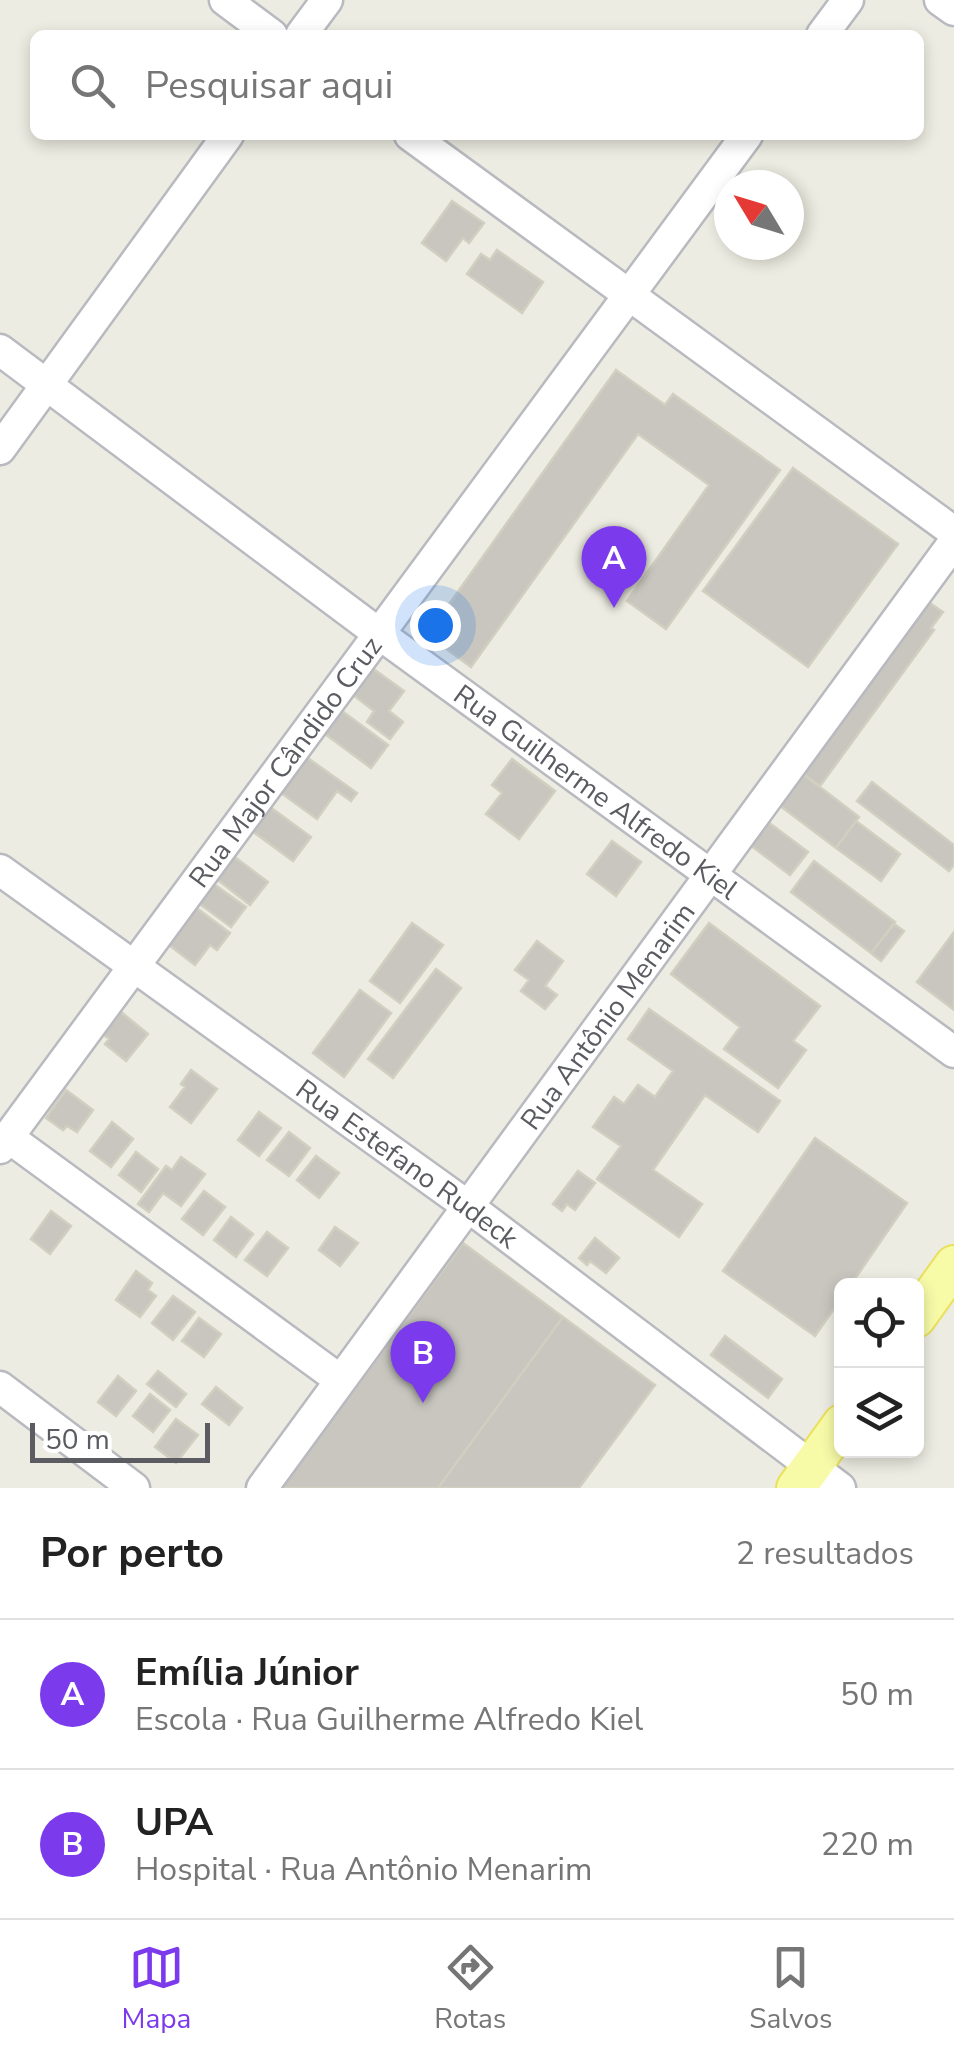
<!DOCTYPE html>
<html lang="pt">
<meta charset="utf-8">
<style>
body{margin:0;font-family:"Nunito Sans",sans-serif;background:#f6f6f6;color:#222}
.controls{position:absolute;right:30px;bottom:30px;display:grid;overflow:hidden;border-radius:15px;box-shadow:0 5px 15px #0003}
.controls button{width:90px;height:90px;display:grid;place-items:center;padding:0;border:0;border-bottom:2px solid #e0e0e0;background:#fff;color:#222;font:50px sans-serif}
.compass{position:absolute;left:714px;top:170px;width:90px;height:90px;border-radius:50%;background:#fff;box-shadow:0 5px 15px #0003;rotate:308deg}
.scale{position:absolute;left:30px;bottom:25px;width:180px;box-sizing:border-box;padding-left:10px;border:5px solid #5a5c62;border-top:0;font-size:28px;line-height:35px;white-space:nowrap;color:#5a5c62;-webkit-text-stroke:8px #fff;paint-order:stroke}
.you{position:absolute;left:435px;top:625px;width:35px;height:35px;margin:-25px;border:8px solid #fff;border-radius:50%;background:#1a73e8;box-shadow:0 0 0 15px #1a73e833}
.badge{display:grid;place-items:center;width:65px;height:65px;border-radius:50%;background:#7c3aed;color:#fff;font-size:32px;font-weight:700}
.pin{position:absolute;translate:-50% -82px;filter:drop-shadow(0 2px 5px #0008)}
.pin::after{content:'';position:absolute;top:52px;width:35px;height:30px;background:inherit;clip-path:polygon(0 0,100% 0,50% 100%)}
.list{margin:0;padding:0;list-style:none}
h2{display:flex;justify-content:space-between;align-items:center;height:130px;margin:0;padding:0 40px;font-size:42px}
h2 small{font-size:32px;font-weight:400;color:#767676}
.list li{display:grid;grid-template-columns:65px 1fr auto;gap:30px;align-items:center;box-sizing:border-box;height:150px;padding:0 40px;border-top:2px solid #e0e0e0}
.list b{display:block;font-size:38px;white-space:nowrap}
.list p{margin:0;font-size:32px;white-space:nowrap;color:#767676}
.list em{font-size:32px;font-style:normal;color:#767676}
.icon{flex:none;width:55px;height:55px;fill:none;stroke:currentColor;stroke-width:2;stroke-linecap:round;stroke-linejoin:round}
.map{position:relative;flex:none;width:954px;height:1488px;overflow:hidden}
.search{position:absolute;background:#fff;box-shadow:0 5px 15px #0003;left:30px;right:30px;top:30px;height:110px;display:flex;align-items:center;gap:25px;box-sizing:border-box;padding:0 35px;border-radius:15px;color:#767676;font-size:38px}
.sheet{height:430px;background:#fff}
nav{display:flex;justify-content:space-around;align-items:center;box-sizing:border-box;height:140px;border-top:2px solid #e0e0e0;background:#fff;font-size:28px;color:#767676}
nav a{display:grid;justify-items:center;gap:5px}
nav .on{color:#7c3aed}
.map>svg:first-child{display:block}
</style>
<div class="map">
<svg width="954" height="1488" viewBox="0 0 954 1488">
<rect width="100%" height="100%" fill="#ecece2"/>
<path fill="#c8c6bf" stroke="#d1cfc0" stroke-width="2.5" d="M452,201L484,223L469,243L463,238L446,261L422,243Z
M497,250L543,282L522,313L467,274L481,254L490,260Z
M616,370L665,405L673,394L780,470L666,629L627,601L709,485L638,434L471,667L427,635Z
M793,468L898,544L808,667L703,591Z
M924,599L943,612L931,628L934,630L820,786L799,771Z
M368,665L404,691L389,711L403,722L390,739L367,722L374,711L348,691Z
M338,708L388,745L371,768L321,731Z
M302,754L357,793L351,801L337,791L317,819L277,790Z
M512,759L555,791L519,839L486,814L502,793L492,785Z
M799,771L859,817L836,848L775,802Z
M872,782L954,845V865L949,871L857,801Z
M266,804L311,837L293,861L248,828Z
M856,821L900,854L881,881L836,848Z
M768,822L808,852L790,875L750,845Z
M612,841L641,862L616,896L587,874Z
M232,855L268,882L250,905L214,877Z
M814,861L895,922L871,953L791,892Z
M211,882L246,907L231,927L197,902Z
M190,903L230,933L217,950L210,945L195,965L169,945L184,925L178,919Z
M412,923L443,945L400,1003L370,981Z
M709,923L820,1006L793,1041L806,1050L778,1088L724,1049L740,1027L671,974Z
M894,924L904,931L881,961L871,953Z
M954,932V1010L917,982Z
M537,941L563,961L545,986L557,995L545,1009L521,991L529,980L515,970Z
M436,969L461,988L393,1078L368,1059Z
M360,990L391,1013L344,1077L313,1053Z
M649,1009L780,1101L758,1132L705,1095L653,1170L702,1204L679,1237L597,1179L621,1146L593,1127L614,1097L624,1104L638,1085L655,1097L673,1071L628,1039Z
M121,1012L148,1034L126,1061L105,1044L109,1039L103,1034Z
M191,1070L217,1089L191,1123L170,1107L185,1087L181,1084Z
M66,1090L93,1110L77,1132L67,1126L63,1130L46,1118Z
M259,1112L281,1128L259,1156L238,1140Z
M112,1122L133,1139L111,1167L90,1151Z
M289,1132L310,1148L289,1176L267,1160Z
M815,1138L907,1203L850,1286H842V1297L815,1336L723,1271Z
M136,1152L158,1169L141,1192L119,1175Z
M316,1156L339,1173L319,1198L297,1180Z
M181,1157L205,1174L181,1206L163,1193L149,1212L138,1204L166,1166L172,1170Z
M578,1171L595,1183L575,1210L567,1204L562,1211L553,1204Z
M204,1191L225,1207L203,1235L182,1219Z
M51,1211L71,1226L50,1254L31,1239Z
M231,1217L253,1234L236,1257L214,1240Z
M335,1227L358,1243L340,1266L319,1250Z
M267,1232L288,1248L267,1276L245,1260Z
M595,1238L619,1258L606,1273L590,1261L587,1265L579,1258Z
M463,1243L563,1317L438,1488H281Z
M136,1271L152,1283L148,1290L156,1296L140,1317L116,1300Z
M173,1296L195,1312L173,1340L152,1323Z
M563,1317L655,1385L579,1488H438Z
M199,1318L221,1334L204,1357L182,1341Z
M725,1336L782,1379L768,1398L711,1355Z
M158,1371L186,1394L176,1407L147,1384Z
M118,1376L136,1391L116,1416L98,1402Z
M216,1387L242,1408L229,1425L202,1404Z
M150,1394L170,1410L153,1432L133,1416Z
M176,1419L198,1435L176,1463L155,1447Z"/>
<g fill="none" stroke-linecap="round" stroke-linejoin="round">
<g stroke="#b9bac0" stroke-width="35">
<g id="minor">
<path d="M225,0L272,35"/>
<path d="M940,0L954,10"/>
<path d="M301,35L327,0"/>
<path d="M822,35L848,0"/>
<path d="M410,135L954,532"/>
<path id="s1" d="M0,350L378,633L954,1052"/>
<path d="M0,449L228,135"/>
<path id="s2" d="M0,870L469,1207L840,1488"/>
<path d="M8,1137L340,1380"/>
<path id="s3" d="M0,1148L747,135"/>
<path d="M0,1387L134,1488"/>
<path id="s4" d="M262,1488L954,542"/>
</g>
</g>
<g stroke="#eae05d" stroke-width="42">
<path id="major" d="M916,1318L954,1265
M796,1488L842,1424"/>
</g>
<use href="#minor" stroke="#fff" stroke-width="30"/>
<use href="#major" stroke="#f7fba8" stroke-width="38"/>
</g>
<g text-anchor="middle" stroke-width="8" stroke-linejoin="round" paint-order="stroke">
<g font-size="28" fill="#5a5c62" stroke="#fff">
<text dy="10" stroke="none"><textPath href="#s3" startOffset="480">Rua Major Cândido Cruz</textPath></text>
<text dy="10" stroke="none"><textPath href="#s1" startOffset="742">Rua Guilherme Alfredo Kiel</textPath></text>
<text dy="10" stroke="none"><textPath href="#s4" startOffset="585">Rua Antônio Menarim</textPath></text>
<text dy="10" stroke="none"><textPath href="#s2" startOffset="502">Rua Estefano Rudeck</textPath></text>
</g>
</g>
</svg>
<div class="controls">
<button><svg class="icon" aria-label="locate" viewBox="0 0 24 24"><circle cx="12" cy="12" r="6"/><path d="M12 2v4M12 18v4M2 12h4M18 12h4"/></svg></button>
<button><svg class="icon" aria-label="layers" viewBox="0 0 24 24"><path d="M12 4l9 5-9 5-9-5zM3 14l9 5 9-5"/></svg></button>
</div>
<svg class="compass" viewBox="-18 -18 36 36"><path d="M0-13l5 13h-10z" fill="#e53935"/><path d="M0 13l5-13h-10z" fill="#767676"/></svg>
<div class="scale">50 m</div>
<div class="you"></div>
<div class="pin badge" style="left:614px;top:608px">A</div>
<div class="pin badge" style="left:423px;top:1403px">B</div>
<div class="search"><svg class="icon" aria-label="search" viewBox="0 0 24 24"><circle cx="10" cy="10" r="6"/><path d="M15 15l6 6"/></svg>Pesquisar aqui</div>
</div>
<section class="sheet">
<h2>Por perto<small>2 resultados</small></h2>
<ul class="list">
<li><span class="badge">A</span><div><b>Emília Júnior</b><p>Escola · Rua Guilherme Alfredo Kiel</p></div><em>50 m</em></li>
<li><span class="badge">B</span><div><b>UPA</b><p>Hospital · Rua Antônio Menarim</p></div><em>220 m</em></li>
</ul>
</section>
<nav>
<a class="on"><svg class="icon" aria-label="map" viewBox="0 0 24 24"><path d="M3 6l6-2 6 2 6-2v14l-6 2-6-2-6 2zM9 4v14M15 6v14"/></svg>Mapa</a>
<a><svg class="icon" aria-label="directions" viewBox="0 0 24 24"><path d="M12 3l9 9-9 9-9-9zM9 14v-3h6M13 9l2 2-2 2"/></svg>Rotas</a>
<a><svg class="icon" aria-label="saved" viewBox="0 0 24 24"><path d="M7 4h10v16l-5-4-5 4z"/></svg>Salvos</a>
</nav>
